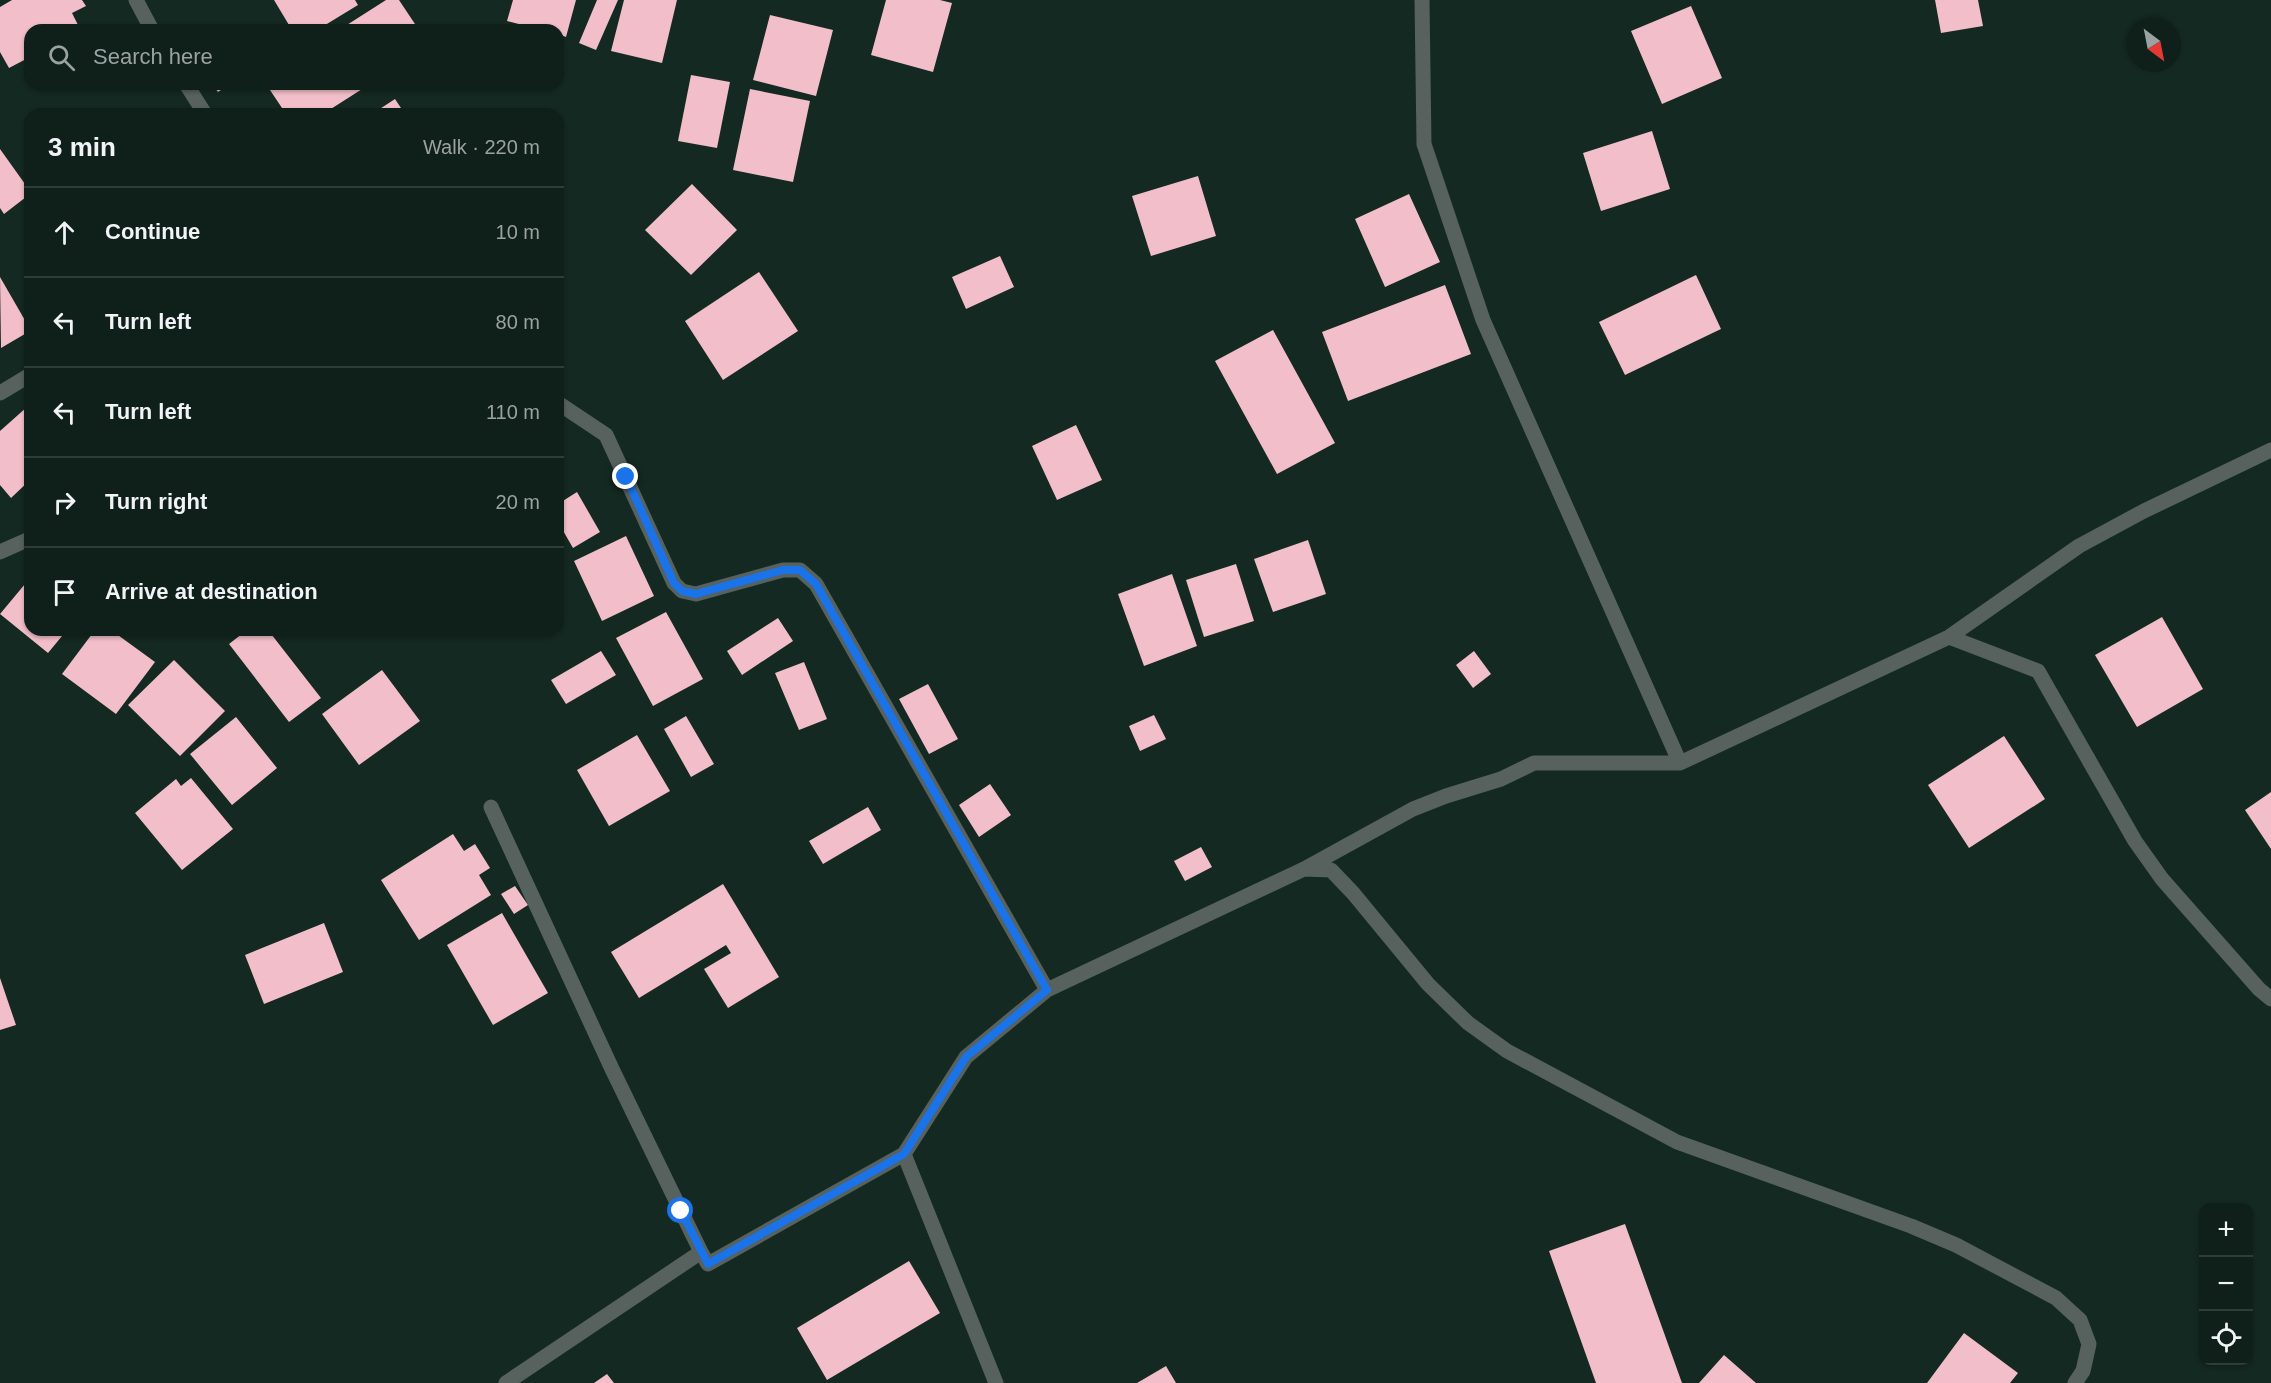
<!DOCTYPE html>
<meta charset="utf-8">
<style>
body{margin:0;font-family:Arial,sans-serif;background:#182722;color:#f1f3f6}
.controls{position:absolute;right:18px;bottom:18px;display:grid;overflow:hidden;border-radius:12px;box-shadow:0 2px 4px #0004}
.controls button{width:54px;height:54px;display:grid;place-items:center;padding:0;border:0;border-bottom:2px solid #2f3d38;background:#0f1f19;color:#f1f3f6;font:30px sans-serif}
.compass{position:absolute;left:2127px;top:18px;width:54px;height:54px;border-radius:50%;background:#0f1f19;box-shadow:0 2px 4px #0004;rotate:148deg}
.stop{position:absolute;width:18px;height:18px;margin:-14px;border:4px solid #1a73e8;border-radius:50%;background:#fff}
.stop.end{background:#1a73e8;border-color:#fff;box-shadow:0 2px 6px #0008}
.list{margin:0;padding:0;list-style:none}
h2{display:flex;justify-content:space-between;align-items:center;height:78px;margin:0;padding:0 24px;font-size:26px}
h2 small{font-size:20px;font-weight:400;color:#9ba2a2}
.list li{display:grid;grid-template-columns:39px 1fr auto;gap:18px;align-items:center;box-sizing:border-box;height:90px;padding:0 24px;border-top:2px solid #2f3d38}
.list b{display:block;font-size:22px;white-space:nowrap}
.list em{font-size:20px;font-style:normal;color:#9ba2a2}
.icon{flex:none;width:33px;height:33px;fill:none;stroke:currentColor;stroke-width:2;stroke-linecap:round;stroke-linejoin:round}
.map{position:relative;flex:none;width:2271px;height:1383px;overflow:hidden}
.search{position:absolute;background:#0f1f19;box-shadow:0 2px 4px #0004;left:24px;top:24px;width:540px;height:66px;display:flex;align-items:center;gap:15px;box-sizing:border-box;padding:0 21px;border-radius:18px;color:#9ba2a2;font-size:22px}
.panel{position:absolute;background:#0f1f19;box-shadow:0 2px 4px #0004;left:24px;top:108px;width:540px;height:528px;border-radius:18px}
.map>svg:first-child{display:block}
</style>
<div class="map">
<svg width="2271" height="1383" viewBox="0 0 2271 1383">
<rect width="100%" height="100%" fill="#142921"/>
<path fill="#f1bec9" d="M12,0H82L86,6L72,13L80,29L30,30V57L9,68L0,52V7Z
M274,0H355L358,5L317,30H292Z
M386,0H399L419,30H339Z
M513,0H576L566,37L558,34V30H542L507,21Z
M597,0H618L596,50L579,43Z
M624,0H677L662,63L611,51Z
M886,0H940L952,3L933,72L871,55Z
M1935,0H1978L1983,26L1941,33Z
M1691,6L1722,78L1662,104L1631,31Z
M770,15L833,30L816,96L753,80Z
M691,75L730,82L717,148L678,141Z
M212,84H230L218,92Z
M266,84H370L323,114H286Z
M750,89L810,101L793,182L733,170Z
M395,99L405,114H372Z
M1652,131L1670,189L1601,211L1583,153Z
M0,149L30,191V194L4,214L0,208Z
M1198,176L1216,236L1151,256L1132,196Z
M692,184L737,230L691,275L645,230Z
M1409,194L1440,262L1385,287L1355,219Z
M1000,256L1014,287L966,309L952,277Z
M759,272L798,331L723,380L685,321Z
M1696,275L1721,329L1625,375L1599,322Z
M0,277L30,329V331L1,348Z
M1445,285L1471,354L1348,401L1322,332Z
M1273,330L1335,443L1277,474L1215,361Z
M27,407L30,411V480L11,498L0,485V431Z
M1076,425L1102,480L1057,500L1032,446Z
M577,492L600,532L573,548L558,522V504Z
M626,536L654,596L602,621L574,561Z
M1308,540L1326,594L1273,612L1254,559Z
M1236,564L1254,621L1204,637L1186,580Z
M1172,574L1197,646L1144,666L1118,594Z
M30,578V630H67L48,653L0,614Z
M666,612L703,679L653,706L616,638Z
M2162,617L2203,689L2137,727L2095,655Z
M778,618L793,641L742,675L727,651Z
M95,630H111L155,662L116,714L62,674Z
M247,630H268L321,698L289,722L229,644Z
M601,651L616,675L566,704L551,680Z
M1474,651L1491,674L1473,688L1456,665Z
M174,660L225,711L180,756L128,705Z
M804,662L827,719L799,730L775,673Z
M382,670L420,721L359,765L322,714Z
M928,684L958,739L929,754L899,699Z
M1154,715L1166,739L1140,751L1129,726Z
M686,716L714,764L691,777L664,729Z
M236,717L277,768L232,805L190,754Z
M637,735L670,791L609,826L577,770Z
M2004,736L2045,799L1969,848L1928,785Z
M191,778L233,829L182,870L135,813L176,779L181,786Z
M990,784L1011,815L979,837L959,805Z
M2271,792V849L2245,810Z
M868,807L881,830L823,864L809,841Z
M453,834L464,851L475,844L490,868L479,875L491,895L419,940L381,880Z
M1201,847L1212,867L1185,881L1174,861Z
M723,884L779,977L728,1008L704,969L731,953L726,945L639,998L611,952Z
M515,886L528,905L514,914L501,894Z
M502,913L548,993L493,1025L447,945Z
M324,923L343,972L264,1004L245,955Z
M0,978L16,1025L0,1030Z
M1625,1224L1682,1383H1596L1549,1251Z
M909,1261L940,1313L827,1380L797,1328Z
M1964,1333L2018,1373L2010,1383H1927Z
M1724,1355L1756,1383H1699Z
M1166,1366L1176,1383H1137Z
M607,1374L614,1383H594Z"/>
<g fill="none" stroke-linecap="round" stroke-linejoin="round">
<path stroke="#57615d" stroke-width="15" d="M136,0L152,30
M1422,0L1424,144L1483,320L1680,763
M186,84L205,114
M0,393L30,375
M558,403L606,435L674,583L682,591L696,594L783,570H800L816,584L1047,990
M0,552L27,540H30
M1949,637L2038,671L2135,841L2162,879L2259,989L2271,999
M491,807L612,1069L701,1252
M1304,869L1331,870L1353,893L1428,984L1468,1023L1507,1051L1677,1142L1911,1226L1956,1245L2056,1298L2080,1320L2089,1344L2083,1371L2075,1383
M904,1154L996,1383
M506,1383L701,1252L708,1264L904,1154L966,1057L1047,990L1304,869L1413,809L1446,796L1501,779L1534,763H1680L1949,637L2079,546L2144,511L2271,450"/>
</g>
<g fill="none" stroke-linecap="round" stroke-linejoin="round">
<path stroke="#1a73e8" stroke-width="8" d="M626,477L674,583L682,591L696,594L783,570H800L816,584L1047,990L966,1057L904,1154L708,1264L681,1211"/>
</g>
</svg>
<div class="controls">
<button>+</button>
<button>−</button>
<button><svg class="icon" aria-label="locate" viewBox="0 0 24 24"><circle cx="12" cy="12" r="6"/><path d="M12 2v4M12 18v4M2 12h4M18 12h4"/></svg></button>
</div>
<svg class="compass" viewBox="-18 -18 36 36"><path d="M0-13l5 13h-10z" fill="#e53935"/><path d="M0 13l5-13h-10z" fill="#9ba2a2"/></svg>
<div class="stop" style="left:681px;top:1211px"></div>
<div class="stop end" style="left:626px;top:477px"></div>
<div class="search"><svg class="icon" aria-label="search" viewBox="0 0 24 24"><circle cx="10" cy="10" r="6"/><path d="M15 15l6 6"/></svg>Search here</div>
<section class="panel">
<h2>3 min<small>Walk · 220 m</small></h2>
<ul class="list">
<li><svg class="icon" aria-label="ahead" viewBox="0 0 24 24"><path d="M12 20V5M6 11l6-6 6 6"/></svg><div><b>Continue</b></div><em>10 m</em></li>
<li><svg class="icon" aria-label="left" viewBox="0 0 24 24"><path d="M17 20v-9H6M10 6l-5 5 5 5"/></svg><div><b>Turn left</b></div><em>80 m</em></li>
<li><svg class="icon" aria-label="left" viewBox="0 0 24 24"><path d="M17 20v-9H6M10 6l-5 5 5 5"/></svg><div><b>Turn left</b></div><em>110 m</em></li>
<li><svg class="icon" aria-label="right" viewBox="0 0 24 24"><path d="M7 20v-9h11M14 6l5 5-5 5"/></svg><div><b>Turn right</b></div><em>20 m</em></li>
<li><svg class="icon" aria-label="arrive" viewBox="0 0 24 24"><path d="M6 21V4h12l-3 4 3 4H6"/></svg><div><b>Arrive at destination</b></div></li>
</ul>
</section>
</div>
